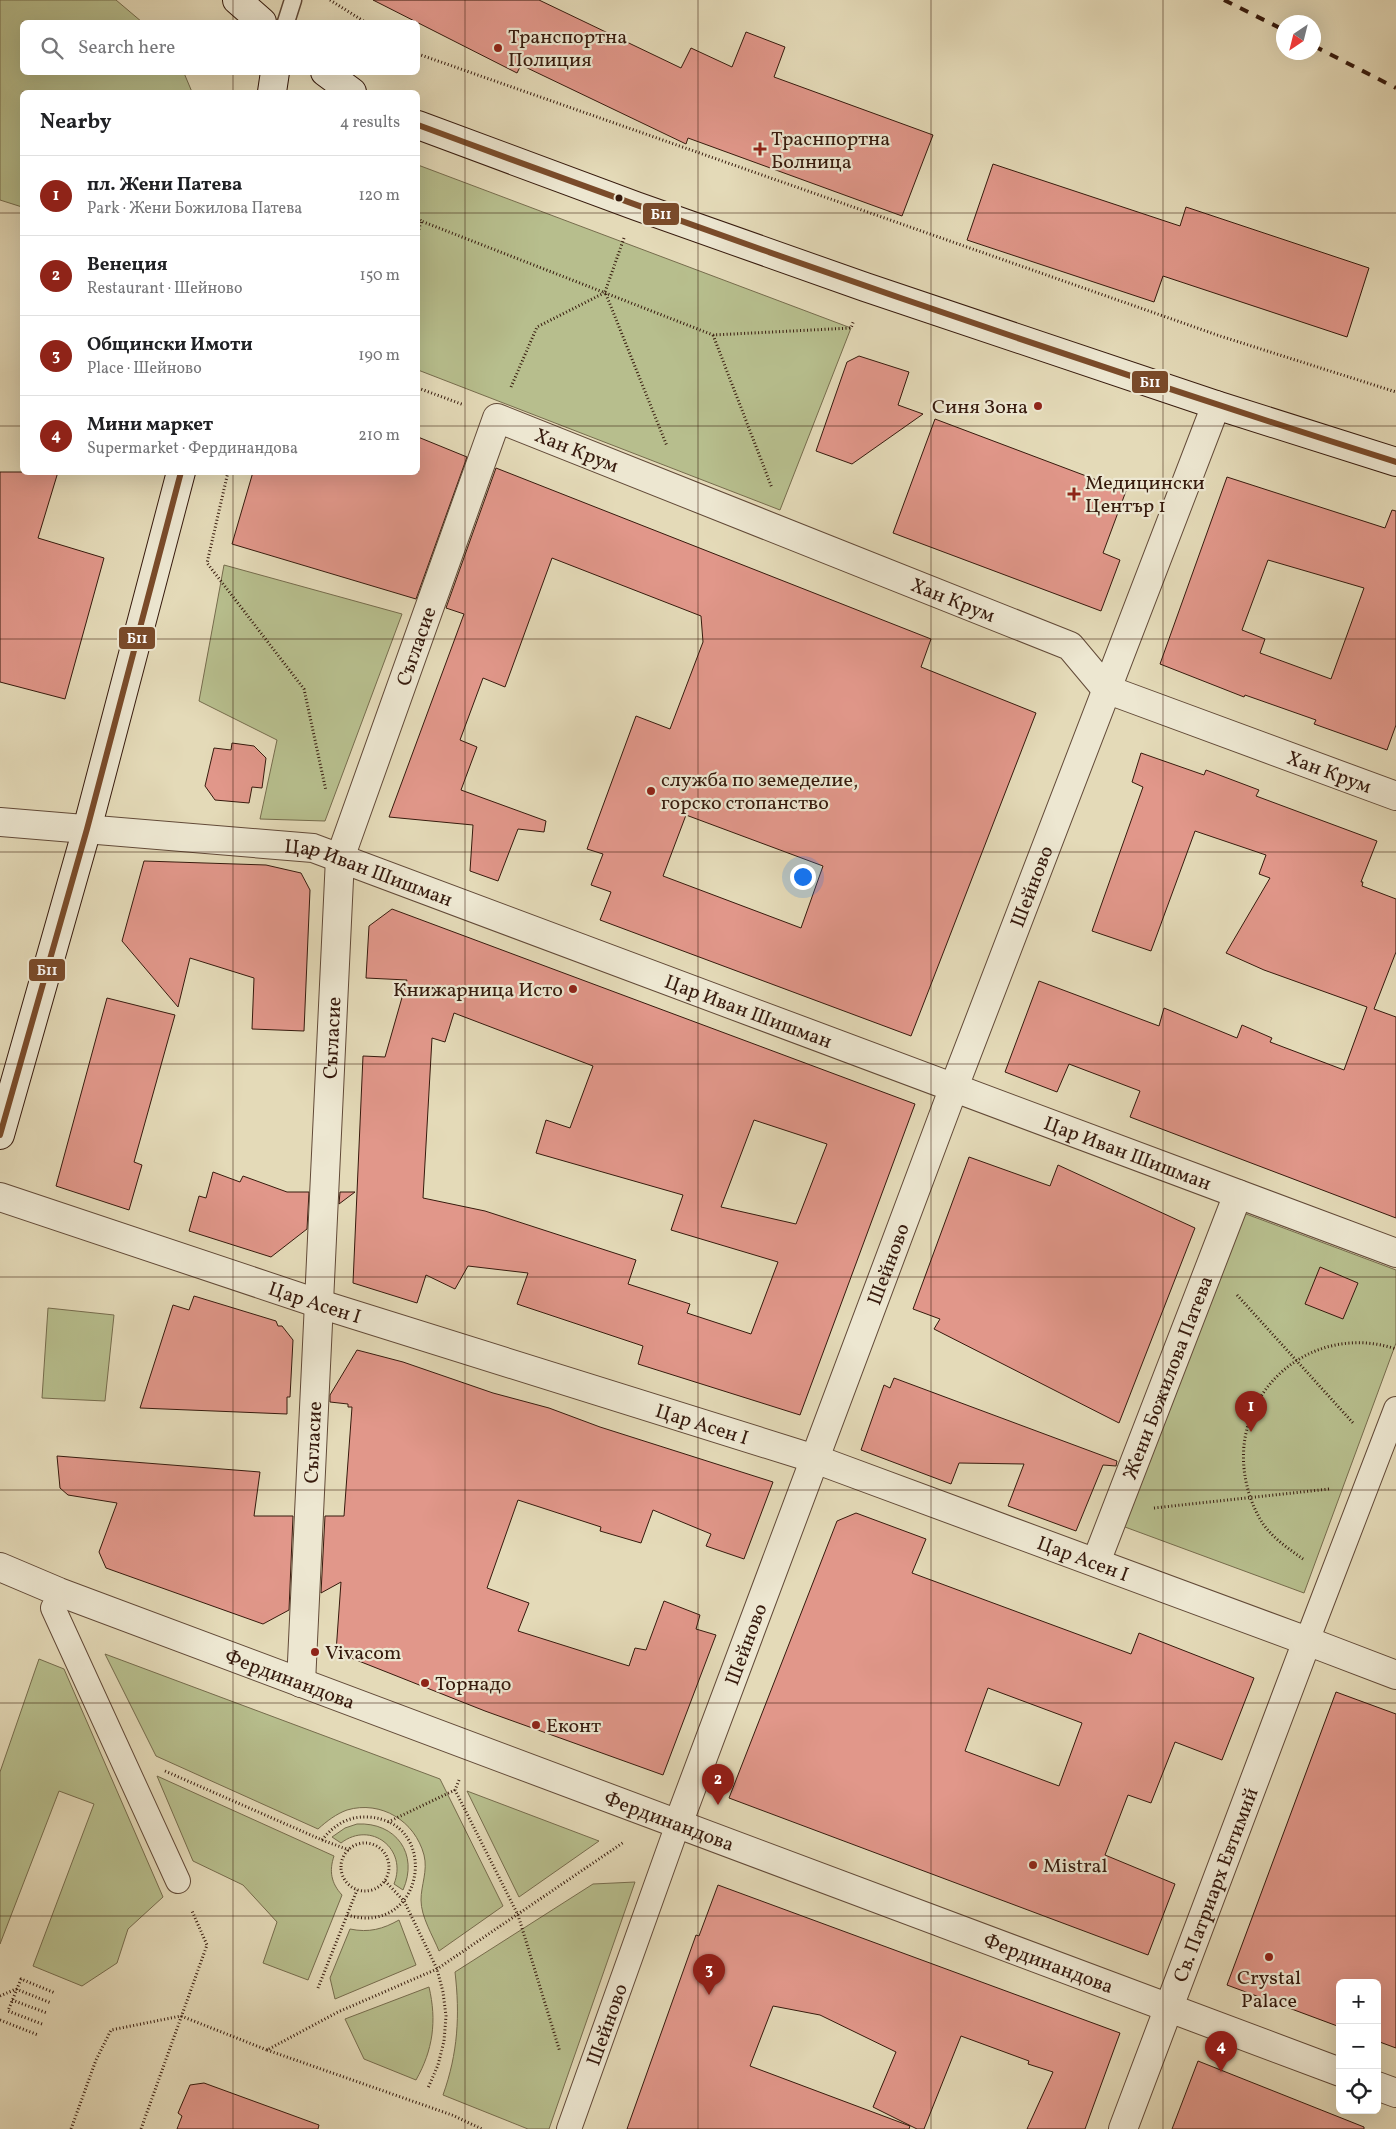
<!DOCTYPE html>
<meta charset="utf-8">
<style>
body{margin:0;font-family:Vollkorn,serif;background:#f6f6f6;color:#202124}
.controls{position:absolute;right:15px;bottom:15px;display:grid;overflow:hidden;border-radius:8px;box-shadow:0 5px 20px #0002}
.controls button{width:45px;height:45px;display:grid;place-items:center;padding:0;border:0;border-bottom:1px solid #e0e0e0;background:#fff;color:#202124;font:25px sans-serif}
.compass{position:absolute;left:1276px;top:15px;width:45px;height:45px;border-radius:50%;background:#fff;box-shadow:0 5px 20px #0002;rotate:215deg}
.you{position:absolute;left:802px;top:876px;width:18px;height:18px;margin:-12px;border:4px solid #fff;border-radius:50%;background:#1a73e8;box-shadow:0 0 0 8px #1a73e833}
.badge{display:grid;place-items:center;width:32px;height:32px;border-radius:50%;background:#8f2418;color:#fff;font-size:16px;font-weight:700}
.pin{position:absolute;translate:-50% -41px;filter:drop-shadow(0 1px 2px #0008)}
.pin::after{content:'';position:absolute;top:26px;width:18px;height:15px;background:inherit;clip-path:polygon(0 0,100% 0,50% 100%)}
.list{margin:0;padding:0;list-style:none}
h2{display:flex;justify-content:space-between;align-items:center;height:65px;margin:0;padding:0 20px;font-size:21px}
h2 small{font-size:16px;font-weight:400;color:#757577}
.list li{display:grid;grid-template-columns:32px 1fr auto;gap:15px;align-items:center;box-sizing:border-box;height:80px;padding:0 20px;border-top:1px solid #e0e0e0}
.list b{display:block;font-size:19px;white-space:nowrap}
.list p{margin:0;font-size:16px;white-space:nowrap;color:#757577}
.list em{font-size:16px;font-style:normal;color:#757577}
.icon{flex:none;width:28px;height:28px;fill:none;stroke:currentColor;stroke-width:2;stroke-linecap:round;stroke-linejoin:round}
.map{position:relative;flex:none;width:1396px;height:2129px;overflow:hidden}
.search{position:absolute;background:#fff;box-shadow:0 5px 20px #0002;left:20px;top:20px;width:400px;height:55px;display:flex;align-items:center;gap:12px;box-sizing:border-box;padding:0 18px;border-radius:8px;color:#757577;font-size:19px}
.panel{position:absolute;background:#fff;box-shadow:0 5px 20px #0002;left:20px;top:90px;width:400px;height:385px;border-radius:8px}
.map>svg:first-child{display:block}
</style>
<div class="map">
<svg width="1396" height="2129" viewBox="0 0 1396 2129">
<rect width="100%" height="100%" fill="#e4dab8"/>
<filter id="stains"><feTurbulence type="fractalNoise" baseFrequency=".004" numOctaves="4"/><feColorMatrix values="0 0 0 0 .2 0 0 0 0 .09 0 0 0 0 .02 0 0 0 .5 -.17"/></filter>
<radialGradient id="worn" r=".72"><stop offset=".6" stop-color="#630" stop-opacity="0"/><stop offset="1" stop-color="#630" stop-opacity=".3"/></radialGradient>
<path fill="#b7be8d" stroke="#766c4d" d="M0,0H116L142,22H22V72L184,73L192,92H22V207L0,200Z
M418,165L851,328L780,510L418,370Z
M224,565L402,614L325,821L260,819L277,740L199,701Z
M1222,1205L1396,1270V1343L1304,1593L1106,1520Z
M48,1308L114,1315L105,1401L42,1398Z
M105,1654L440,1779L503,1906L439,1951C433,1936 421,1917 421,1900C421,1885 428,1871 424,1855C415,1821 381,1800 347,1810C336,1814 327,1821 318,1829L156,1756Z
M39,1659L64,1669L163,1897L128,1929L117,1963L82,1986L33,1966L94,1804L59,1791L0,1944V1772Z
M157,1776L334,1856C329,1871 331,1883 342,1895L308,1980L263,1963L277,1922L243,1885L193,1861Z
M467,1791L599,1841L519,1897Z
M357,1824C396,1822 419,1854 403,1890L394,1884C408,1849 371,1820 341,1843L332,1837L345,1828Z
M635,1882L549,2129H528L443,2095C458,2053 460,2015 455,1972L593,1884Z
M399,1920L416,1965L335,1999L330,1978L350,1929C369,1933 383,1929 399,1920Z
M429,1987C437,2021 433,2050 416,2080L364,2059L345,2019Z"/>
<path fill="#e1978a" stroke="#361a0d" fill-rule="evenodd" d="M373,0H539L681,68L691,48L732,67L746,32L785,47L774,77L933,135L902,216L688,138L686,144L521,65L517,73Z
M993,164L1180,226L1186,207L1369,268L1347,337L1163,276L1154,302L967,240Z
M859,356L909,372L898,405L923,414L852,464L816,451L847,362Z
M935,419L1126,491L1103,553L1120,560L1101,611L893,533Z
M418,437L467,457L416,599L232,544L253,472H418Z
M496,468L931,639L921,667L1036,713L911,1036L600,920L611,892L591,885L603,854L587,849L636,716L670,729L703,642L701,616L552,558L505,687L483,678L460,740L477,747L461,790L546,821L544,832L518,829L498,881L470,871L473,825L389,817L464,614L446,608ZM686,815L823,866L801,928L663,876Z
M0,472H58L38,538L104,558L65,699L0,682Z
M1227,477L1385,528L1392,510L1396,511V725L1387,750L1314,724L1316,720L1245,695L1244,697L1160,664ZM1268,560L1364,588L1331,679L1260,653L1265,639L1242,630Z
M232,743L254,746L266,758L262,788L252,787L249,803L215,800L205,786L214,748L231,750Z
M1141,753L1204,775L1206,770L1259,790L1256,796L1377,841L1361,882H1363L1362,886L1396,899V952L1374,1009L1396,1017V1218L1130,1117L1140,1091L1069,1064L1057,1092L1005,1072L1039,981L1159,1026L1164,1008L1237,1038L1242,1025L1272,1038L1270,1042L1344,1070L1367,1007L1264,970L1226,953L1270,878L1259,874L1266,855L1195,831L1151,951L1092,931L1143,787L1132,782Z
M144,861L266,865L301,873L310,890L304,1031L252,1029L254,978L190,958L178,1007L122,941Z
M392,909L915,1104L800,1415L638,1364L643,1346L517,1304L528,1273L468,1266L455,1289L426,1275L417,1303L353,1283L363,1056L385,1057L407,980L366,978L369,926ZM454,1013L593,1066L570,1128L546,1120L536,1153L683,1195L671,1230L778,1262L751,1334L687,1313L690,1304L628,1284L636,1260L485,1211L423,1198L432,1038L445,1042ZM754,1120L827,1144L796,1224L721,1207Z
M107,998L175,1015L134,1162L142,1165L129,1210L56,1186Z
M969,1157L1050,1186L1058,1165L1195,1228L1119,1423L934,1329L940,1319L913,1309Z
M213,1172L240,1182L243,1176L287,1192H309L307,1229L271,1257L189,1231L199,1196L206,1198Z
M340,1192H355L339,1204Z
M1320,1267L1358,1283L1343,1319L1305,1304Z
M194,1296L276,1321L278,1326H282L293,1340L290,1397H287V1414L140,1408L173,1305L189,1310Z
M357,1350L403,1362L493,1393L549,1408L600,1427L773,1482L744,1559L706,1546L711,1534L653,1510L641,1543L600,1531L601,1527L518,1500L487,1588L529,1603L518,1631L629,1666L635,1648L646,1650L664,1601L700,1615L696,1629L716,1635L663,1775L485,1711L336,1652L341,1582L321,1593L325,1516H344L352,1407H348V1404L330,1402V1395Z
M894,1378L1117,1461L1116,1466L1103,1465L1076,1531L1008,1506L1024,1464L959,1463L951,1484L861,1450L884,1385L890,1388Z
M57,1456L260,1472L254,1516H293L289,1610L263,1624L106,1568L99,1552L117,1503L68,1495L60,1488Z
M856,1513L926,1539L912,1573L1131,1654L1139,1633L1254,1678L1222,1760L1175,1742L1151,1803L1128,1795L1105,1855L1175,1884L1148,1955L729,1798L837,1521ZM988,1688L1082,1723L1059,1786L965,1751Z
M1336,1692L1396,1714V2048L1377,2041V1983H1340V2027L1227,1985Z
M718,1885L1120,2033L1085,2129H1027L1053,2072L1028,2064L1029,2061L961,2036L924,2129H917L873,2107L896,2052L820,2015L773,2006L750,2066L910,2126L909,2129H627L696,1935L699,1936Z
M1198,2061L1364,2127V2129H1172Z
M204,2083L319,2125L318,2129H177L182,2116L178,2113L190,2085Z"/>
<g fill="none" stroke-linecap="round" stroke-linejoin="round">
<g stroke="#624a38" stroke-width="19">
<path id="service" d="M286,22L293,0"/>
</g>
<g stroke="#624a38" stroke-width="26">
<g id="pedestrian">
<path d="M53,1608L178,1881"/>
<path d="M1307,1641L1396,1409"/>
<path id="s1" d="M569,2129L678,1824"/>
</g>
</g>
<g stroke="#624a38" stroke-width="30">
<g id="minor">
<path id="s2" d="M0,822L313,848L1396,1253"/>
<path id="s3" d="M0,1197L320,1304L815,1459L1307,1641L1396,1675"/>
<path id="s4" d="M1096,1562L1238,1194"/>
<path id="s5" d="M301,1683L340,858L497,418L1070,646L1106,689L1396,796"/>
<path id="s6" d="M678,1824L954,1087L1216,405"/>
<path id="s7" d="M1123,2129L1307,1641"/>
</g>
</g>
<g stroke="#624a38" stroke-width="30">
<g id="tertiary">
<path id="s8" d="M0,1567L59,1592L1340,2072"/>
<path d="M1377,2086L1396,2093"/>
</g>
</g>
<g stroke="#361a0d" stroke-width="30">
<path id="secondary" d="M237,0L262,22
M325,72L352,92
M272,92L275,72
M418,125L636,206L865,287L1216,405L1396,462
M0,1135L87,829L181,472"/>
</g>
<path stroke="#361a0d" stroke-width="3" stroke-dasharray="1 2.5" stroke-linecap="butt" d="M330,0L365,22
M418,54L1220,336L1396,392
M418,217L421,221
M418,233L421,221L713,335L851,328L854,320
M624,238L605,292L667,446
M713,335L772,488
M511,387L537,327L604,293
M418,388L464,405
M228,472L207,563L304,689L326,791
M1237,1295L1354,1424
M1154,1508L1329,1489
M1303,1559C1289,1549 1274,1539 1263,1524C1256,1513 1250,1499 1247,1486C1225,1396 1309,1320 1396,1349
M165,1771L322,1840L349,1850
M459,1780L455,1790L518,1915L560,2052
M388,1822L455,1790
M322,1840C334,1825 348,1816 368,1817C442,1821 425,1938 347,1915
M341 1867a24 24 0 1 1 48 0a24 24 0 1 1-48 0Z
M385,1881L404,1901L437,1969L443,1992L446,2016L444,2041L438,2065L428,2088
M318,1988L357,1890
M0,1996L16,1989L51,2003
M12,2000L47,2013
M0,2020L38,2035
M42,2024L8,2011L21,1979L55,1993
M267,2050L452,2115L482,2129
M71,2129L96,2060L111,2030L181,2016L267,2050L338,2012L437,1969L624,1842
M141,2129L207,1945L192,1911"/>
<use href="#service" stroke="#ede7d1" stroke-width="16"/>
<use href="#pedestrian" stroke="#ede7d1" stroke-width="24"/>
<use href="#minor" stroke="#ede7d1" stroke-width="28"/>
<use href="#tertiary" stroke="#ede7d1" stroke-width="28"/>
<use href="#secondary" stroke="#ede7d1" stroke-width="28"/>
<path stroke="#361a0d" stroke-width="4" stroke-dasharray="9 9" stroke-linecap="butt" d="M1224,0L1284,30
M1314,46L1396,88"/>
<g stroke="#ede7d1" stroke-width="10">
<path id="bus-1" d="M418,125C741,245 1067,358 1396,462
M0,1135L87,829L181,472"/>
</g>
<use href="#bus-1" stroke="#7a4b2a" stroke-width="6"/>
</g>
<path fill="none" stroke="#361a0d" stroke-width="1" stroke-opacity="0.55" d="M233,0V22M465,0V2129M698,0V2129M931,0V2129M1163,0V2129M233,72V92M0,213H22M418,213H1396M0,426H22M418,426H1396M233,472V2129M0,639H1396M0,852H1396M0,1064H1396M0,1277H1396M0,1490H1396M0,1703H1396M0,1916H1396"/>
<g fill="#8f2418" stroke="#ede7d1" stroke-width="2">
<circle cx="498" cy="48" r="5"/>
<path d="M757.5 141.5h5v5h5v5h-5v5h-5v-5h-5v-5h5z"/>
<circle cx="1038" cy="406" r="5"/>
<path d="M1071.5 486.5h5v5h5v5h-5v5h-5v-5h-5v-5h5z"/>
<circle cx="651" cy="791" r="5"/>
<circle cx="573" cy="989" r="5"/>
<circle cx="315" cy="1652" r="5"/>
<circle cx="425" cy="1683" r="5"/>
<circle cx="536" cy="1725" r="5"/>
<circle cx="1033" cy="1865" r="5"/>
<circle cx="1269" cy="1957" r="5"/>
</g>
<circle fill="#361a0d" stroke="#ede7d1" stroke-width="2" cx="619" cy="198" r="4.5"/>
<g text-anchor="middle" stroke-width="4.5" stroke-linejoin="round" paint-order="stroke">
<g font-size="20" fill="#361a0d" stroke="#ede7d1" text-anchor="start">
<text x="508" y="43">Транспортна<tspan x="508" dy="23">Полиция</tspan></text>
<text x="771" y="145">Траснпортна<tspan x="771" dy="23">Болница</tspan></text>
<text x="1028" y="413" text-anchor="end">Синя Зона</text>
<text x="1085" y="489">Медицински<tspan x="1085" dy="23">Център 1</tspan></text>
<text x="661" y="786">служба по земеделие,<tspan x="661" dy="23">горско стопанство</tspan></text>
<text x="563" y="996" text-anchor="end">Книжарница Исто</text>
<text x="325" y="1659">Vivacom</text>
<text x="435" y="1690">Торнадо</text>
<text x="546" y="1732">Еконт</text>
<text x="1043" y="1872">Mistral</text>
<text x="1269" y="1984" text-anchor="middle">Crystal<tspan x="1269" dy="23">Palace</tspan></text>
</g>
<g font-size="20" fill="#361a0d" stroke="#ede7d1">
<text dy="7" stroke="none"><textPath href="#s5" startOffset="1379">Хан Крум</textPath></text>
<text dy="7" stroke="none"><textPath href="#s5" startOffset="1784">Хан Крум</textPath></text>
<text dy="7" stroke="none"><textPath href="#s5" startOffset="1051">Съгласие</textPath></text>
<text dy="7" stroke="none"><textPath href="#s5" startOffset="2204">Хан Крум</textPath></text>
<text dy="7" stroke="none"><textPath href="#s2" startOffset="374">Цар Иван Шишман</textPath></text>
<text dy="7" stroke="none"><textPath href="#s6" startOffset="1002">Шейново</textPath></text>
<text dy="7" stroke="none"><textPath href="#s2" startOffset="779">Цар Иван Шишман</textPath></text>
<text dy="7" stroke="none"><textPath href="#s5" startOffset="646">Съгласие</textPath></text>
<text dy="7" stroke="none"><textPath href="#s2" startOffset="1184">Цар Иван Шишман</textPath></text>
<text dy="7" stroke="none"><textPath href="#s6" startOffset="598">Шейново</textPath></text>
<text dy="7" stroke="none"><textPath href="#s3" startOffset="332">Цар Асен I</textPath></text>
<text dy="7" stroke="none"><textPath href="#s4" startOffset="198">Жени Божилова Патева</textPath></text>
<text dy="7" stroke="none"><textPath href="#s3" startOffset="738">Цар Асен I</textPath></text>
<text dy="7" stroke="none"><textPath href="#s5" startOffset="241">Съгласие</textPath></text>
<text dy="7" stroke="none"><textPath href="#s3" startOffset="1142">Цар Асен I</textPath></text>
<text dy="7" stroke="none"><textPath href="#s6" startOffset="192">Шейново</textPath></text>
<text dy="7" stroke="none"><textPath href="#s8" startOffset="311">Фердинандова</textPath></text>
<text dy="7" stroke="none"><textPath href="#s8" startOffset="716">Фердинандова</textPath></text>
<text dy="7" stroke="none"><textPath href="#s7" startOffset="261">Св. Патриарх Евтимий</textPath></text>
<text dy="7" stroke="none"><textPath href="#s8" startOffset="1121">Фердинандова</textPath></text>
<text dy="7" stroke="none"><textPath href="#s1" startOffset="111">Шейново</textPath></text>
</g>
</g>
<g stroke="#ede7d1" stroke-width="2">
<rect x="642" y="202" width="38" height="24" rx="5" fill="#7a4b2a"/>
<rect x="1131" y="370" width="38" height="24" rx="5" fill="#7a4b2a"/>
<rect x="118" y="626" width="38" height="24" rx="5" fill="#7a4b2a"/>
<rect x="28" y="958" width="38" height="24" rx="5" fill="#7a4b2a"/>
</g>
<g font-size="14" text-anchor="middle" font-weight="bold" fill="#fff">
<text x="661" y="219">Б11</text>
<text x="1150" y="387">Б11</text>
<text x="137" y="643">Б11</text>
<text x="47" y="975">Б11</text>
</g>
<rect width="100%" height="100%" filter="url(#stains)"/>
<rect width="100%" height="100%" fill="url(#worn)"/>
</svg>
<div class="controls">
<button>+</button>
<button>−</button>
<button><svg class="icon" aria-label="locate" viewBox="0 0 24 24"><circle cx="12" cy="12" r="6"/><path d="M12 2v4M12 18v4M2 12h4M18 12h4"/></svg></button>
</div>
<svg class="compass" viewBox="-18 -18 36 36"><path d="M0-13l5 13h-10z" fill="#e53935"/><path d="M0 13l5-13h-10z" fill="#757577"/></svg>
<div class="you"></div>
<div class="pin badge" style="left:1251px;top:1432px">1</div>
<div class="pin badge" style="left:718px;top:1805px">2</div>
<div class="pin badge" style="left:709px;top:1995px">3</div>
<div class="pin badge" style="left:1221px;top:2072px">4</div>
<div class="search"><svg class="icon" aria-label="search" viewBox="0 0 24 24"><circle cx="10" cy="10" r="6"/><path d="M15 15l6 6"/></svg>Search here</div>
<section class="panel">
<h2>Nearby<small>4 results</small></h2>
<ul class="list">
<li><span class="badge">1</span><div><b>пл. Жени Патева</b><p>Park · Жени Божилова Патева</p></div><em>120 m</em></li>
<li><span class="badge">2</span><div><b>Венеция</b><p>Restaurant · Шейново</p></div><em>150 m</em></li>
<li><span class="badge">3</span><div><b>Общински Имоти</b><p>Place · Шейново</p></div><em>190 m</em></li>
<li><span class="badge">4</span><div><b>Мини маркет</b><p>Supermarket · Фердинандова</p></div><em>210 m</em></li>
</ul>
</section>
</div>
